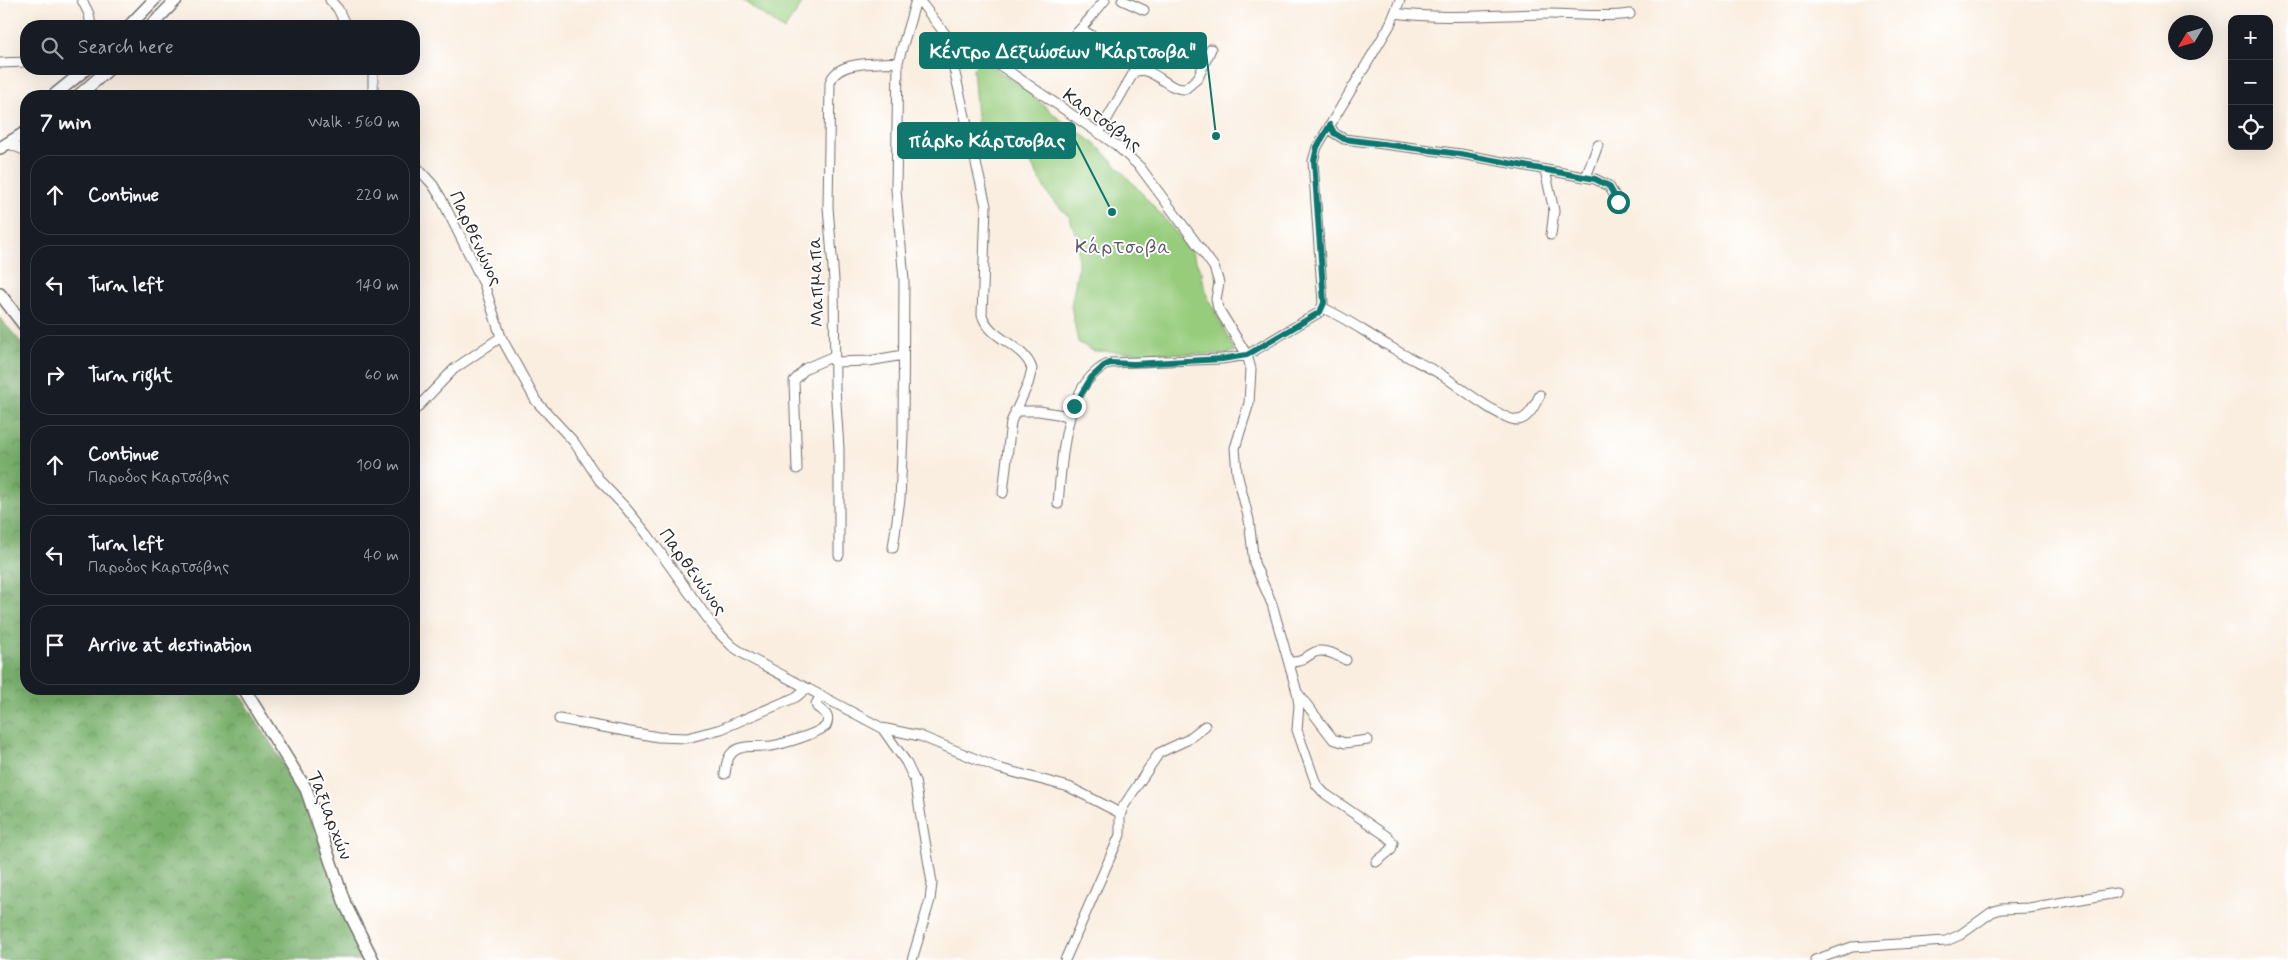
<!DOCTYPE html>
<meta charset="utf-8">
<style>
body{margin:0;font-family:Mynerve,sans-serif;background:#20242c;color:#f1f3f6}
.controls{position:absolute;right:15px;top:15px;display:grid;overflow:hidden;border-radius:10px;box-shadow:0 5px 20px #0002}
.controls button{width:45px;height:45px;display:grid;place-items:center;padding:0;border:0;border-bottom:1px solid #363941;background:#171b24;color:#f1f3f6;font:25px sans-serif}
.compass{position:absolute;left:2168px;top:15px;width:45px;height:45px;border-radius:50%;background:#171b24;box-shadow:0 5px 20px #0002;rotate:232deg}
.stop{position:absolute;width:15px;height:15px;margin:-11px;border:4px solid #0f766e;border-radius:50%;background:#fff}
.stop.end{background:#0f766e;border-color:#fff;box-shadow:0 1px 5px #0008}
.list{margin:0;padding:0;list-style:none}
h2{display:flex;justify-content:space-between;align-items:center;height:65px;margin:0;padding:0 20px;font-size:21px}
h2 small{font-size:16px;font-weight:400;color:#9ea1a6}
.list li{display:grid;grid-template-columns:32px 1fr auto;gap:15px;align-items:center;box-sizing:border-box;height:80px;margin:0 10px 10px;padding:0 10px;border:1px solid #363941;border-radius:20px}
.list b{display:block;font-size:19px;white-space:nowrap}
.list p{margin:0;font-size:16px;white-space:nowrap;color:#9ea1a6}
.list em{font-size:16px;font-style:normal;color:#9ea1a6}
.icon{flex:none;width:28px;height:28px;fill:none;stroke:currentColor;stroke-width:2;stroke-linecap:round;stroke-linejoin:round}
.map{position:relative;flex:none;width:2288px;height:960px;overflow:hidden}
.search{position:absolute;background:#171b24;box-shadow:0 5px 20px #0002;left:20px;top:20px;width:400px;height:55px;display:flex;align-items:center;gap:12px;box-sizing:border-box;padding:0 18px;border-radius:20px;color:#9ea1a6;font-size:19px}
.panel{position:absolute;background:#171b24;box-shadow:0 5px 20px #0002;left:20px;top:90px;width:400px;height:605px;border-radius:20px}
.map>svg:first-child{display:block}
</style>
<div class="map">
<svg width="2288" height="960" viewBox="0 0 2288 960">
<defs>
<pattern id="forest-crowns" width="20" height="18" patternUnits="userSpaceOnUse" patternTransform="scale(1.25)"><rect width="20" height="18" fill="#79b06c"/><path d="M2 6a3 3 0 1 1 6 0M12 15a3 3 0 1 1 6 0" fill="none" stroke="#638f59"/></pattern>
</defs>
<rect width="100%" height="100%" fill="#fff"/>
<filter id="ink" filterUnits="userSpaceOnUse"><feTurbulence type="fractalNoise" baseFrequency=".02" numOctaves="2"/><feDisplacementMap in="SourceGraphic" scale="10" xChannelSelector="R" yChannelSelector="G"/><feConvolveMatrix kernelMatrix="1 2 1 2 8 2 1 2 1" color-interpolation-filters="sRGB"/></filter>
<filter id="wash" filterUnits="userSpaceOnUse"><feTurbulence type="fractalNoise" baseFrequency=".0096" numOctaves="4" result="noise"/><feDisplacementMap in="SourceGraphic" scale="20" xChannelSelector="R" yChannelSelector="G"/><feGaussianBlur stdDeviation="1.12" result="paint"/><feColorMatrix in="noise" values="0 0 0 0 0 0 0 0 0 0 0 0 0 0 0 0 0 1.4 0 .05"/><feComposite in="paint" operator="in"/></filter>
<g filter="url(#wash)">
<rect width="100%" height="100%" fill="#faeee0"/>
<path fill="#97cc7d" stroke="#617c54" d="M742,0H805L784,30Z
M978,62L994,68L1023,87L1058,118L1085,136L1104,152L1151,203L1190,249L1201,271L1202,279L1209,299L1235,351L1223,355L1093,351L1078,342L1071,306L1078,268V242L1070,218L1049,196L1029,160L1024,156L994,159L986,154L979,140L973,69Z"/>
<path fill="url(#forest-crowns)" stroke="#526e4c" d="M0,318L26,348V689H237L295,782L348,913L371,960H0Z"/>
</g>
<g filter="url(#ink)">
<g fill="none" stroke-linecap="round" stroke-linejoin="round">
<g stroke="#736f6a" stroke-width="11">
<path id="minor" d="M82,0L89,14L91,26
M330,0L338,9L346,26
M919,0L946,35L956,43L1004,68L1116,145L1140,167L1214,267L1219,283L1216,299L1218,308L1247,355L1251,369L1249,403L1235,448L1237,473L1249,520L1254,563L1272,604L1297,692L1299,705L1297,730L1316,784L1324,793L1388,837L1393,843L1391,850L1376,862
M1122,0L1144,10
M1395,13C1447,20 1497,14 1549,14C1575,14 1604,18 1630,14
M1081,29L1111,47L1138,70
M946,35L986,206L982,315C990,340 1024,344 1032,369L1028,384L1011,422L1003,493
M0,63L26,62
M1004,68C1024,53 1031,59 1051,51C1074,41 1090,18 1105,0
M373,69V96
M1330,125L1334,133L1344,139L1461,154L1595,179L1609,186L1621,207
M1099,133L1134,72C1152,64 1166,90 1185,89L1198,78L1211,49
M7,143L26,151
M414,164L433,185L441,198L484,284L501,337L536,401L574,442L600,481L625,507L647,534L716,630L732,646L750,658L882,728L906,762L915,781L932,883L930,900L912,960
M1545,170L1554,211L1551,235
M1586,177L1598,145
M1323,308C1346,318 1366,333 1389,346C1406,357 1425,365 1442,375C1457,385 1502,421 1518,420C1529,419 1535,404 1540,395
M834,362L869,361L903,355
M414,411L454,369L501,337
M1015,411H1039L1069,416
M797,469L794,381L806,368L834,356
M1058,504C1062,462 1063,383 1110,363L1222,359L1247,355L1320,312L1323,303L1313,161L1317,147L1390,25L1400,0
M893,548L900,499L903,434L904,280L896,190L898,62L916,0
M839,555V449L835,388L834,280L828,207L830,83C836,59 879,64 898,62
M1289,662C1306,662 1302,658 1315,652C1325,648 1338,656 1346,660
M1297,692L1333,739L1345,743L1368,740
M559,719L658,737L687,738L721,729L796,697L807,688
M882,728L920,736L998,768L1069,787L1120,813
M725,774C726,766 727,757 733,752C743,744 759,747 771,746C783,744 817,734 826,726C831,715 824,713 817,707L816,704L821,695
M1065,960L1120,835V816L1123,807L1159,753L1187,740L1205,726
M1815,960L1852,947L1946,941L1960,935L1992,912L2001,909L2029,908L2116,893"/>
</g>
<g stroke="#736f6a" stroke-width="14">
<path id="tertiary" d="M129,26L154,0
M151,26L176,0
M53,96L86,69
M78,96L109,69
M0,148L26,132
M0,294L26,328
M244,689L306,789L345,904L373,960"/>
</g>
<use href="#minor" stroke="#fff" stroke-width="9"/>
<use href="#tertiary" stroke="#fff" stroke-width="11"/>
</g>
</g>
<g fill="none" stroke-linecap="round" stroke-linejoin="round" filter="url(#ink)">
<path stroke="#0f766e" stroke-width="6" d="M1074,406L1091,378L1104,366L1110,363L1134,364L1222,359L1247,355L1320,312L1324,303L1314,161L1317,147L1330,125L1334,133L1344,139L1460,154L1595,179L1609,186L1618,202"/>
</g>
<g text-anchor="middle" stroke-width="4" stroke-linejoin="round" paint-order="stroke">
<g font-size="19" fill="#2b2b2b" stroke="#fff">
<text transform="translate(1103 119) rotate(36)" y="7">Καρτσόβης</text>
<text transform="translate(477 238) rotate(65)" y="7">Παρθενώνος</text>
<text transform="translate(815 282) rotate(-92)" y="7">Μαπμαπα</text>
<text transform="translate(694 571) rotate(54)" y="7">Παρθενώνος</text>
<text transform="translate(331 815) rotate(69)" y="7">Ταξιαρχών</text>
</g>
<g font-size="20" letter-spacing="1" fill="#5f5968" stroke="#fff">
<text x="1123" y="253">Κάρτσοβα</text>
</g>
</g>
<path fill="none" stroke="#0f766e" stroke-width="2" d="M1216 136L1206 51M1112 212L1075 140"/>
<g fill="#0f766e" stroke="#fff" stroke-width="2">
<circle cx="1216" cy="136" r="5"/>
<circle cx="1112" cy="212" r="5"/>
</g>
<g fill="#0f766e" stroke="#0f766e" stroke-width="2">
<rect x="920" y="33" width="286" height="35" rx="5"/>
<rect x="898" y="123" width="177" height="35" rx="5"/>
</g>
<g font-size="20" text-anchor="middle" font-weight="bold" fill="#fff">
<text x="1063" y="58">Κέντρο Δεξιώσεων "Κάρτσοβα"</text>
<text x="987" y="147">πάρκο Κάρτσοβας</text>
</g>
</svg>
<div class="controls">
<button>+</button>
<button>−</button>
<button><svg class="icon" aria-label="locate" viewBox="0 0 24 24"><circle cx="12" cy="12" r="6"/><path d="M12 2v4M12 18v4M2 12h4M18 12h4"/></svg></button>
</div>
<svg class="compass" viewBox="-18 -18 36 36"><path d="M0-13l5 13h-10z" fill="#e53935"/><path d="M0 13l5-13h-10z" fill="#9ea1a6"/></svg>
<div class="stop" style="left:1618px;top:202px"></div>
<div class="stop end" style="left:1074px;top:406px"></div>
<div class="search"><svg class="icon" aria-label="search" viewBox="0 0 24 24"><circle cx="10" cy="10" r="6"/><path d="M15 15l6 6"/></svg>Search here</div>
<section class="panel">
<h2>7 min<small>Walk · 560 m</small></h2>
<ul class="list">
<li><svg class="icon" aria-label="ahead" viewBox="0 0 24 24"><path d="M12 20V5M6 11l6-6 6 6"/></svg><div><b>Continue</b></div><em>220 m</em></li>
<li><svg class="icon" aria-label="left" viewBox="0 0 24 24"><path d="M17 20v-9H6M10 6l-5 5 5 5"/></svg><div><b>Turn left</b></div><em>140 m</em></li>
<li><svg class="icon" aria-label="right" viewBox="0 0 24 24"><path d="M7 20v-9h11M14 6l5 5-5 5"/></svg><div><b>Turn right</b></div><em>60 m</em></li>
<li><svg class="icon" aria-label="ahead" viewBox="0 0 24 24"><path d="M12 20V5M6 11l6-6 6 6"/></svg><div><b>Continue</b><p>Παροδος Καρτσόβης</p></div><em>100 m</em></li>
<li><svg class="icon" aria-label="left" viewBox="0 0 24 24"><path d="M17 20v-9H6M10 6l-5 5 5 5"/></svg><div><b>Turn left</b><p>Παροδος Καρτσόβης</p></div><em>40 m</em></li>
<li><svg class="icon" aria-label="arrive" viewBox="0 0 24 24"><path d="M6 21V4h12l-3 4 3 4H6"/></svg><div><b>Arrive at destination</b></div></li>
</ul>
</section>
</div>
